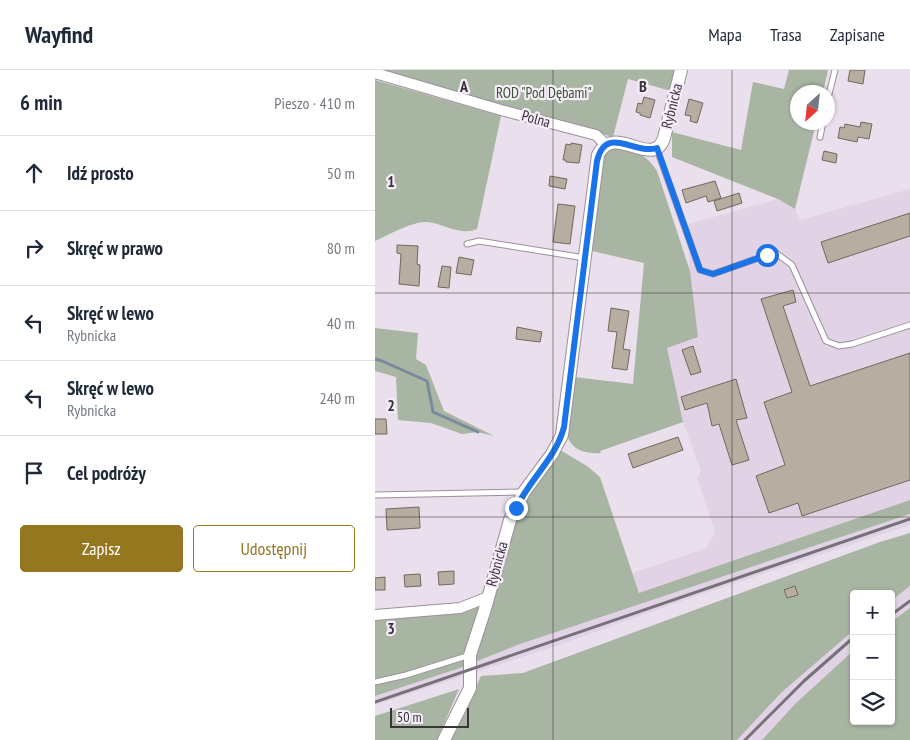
<!DOCTYPE html>
<html lang="pl">
<meta charset="utf-8">
<style>
body{margin:0;font-family:"PT Sans Narrow",sans-serif;background:#f6f6f7;color:#1f2937}
.controls{position:absolute;right:15px;bottom:15px;display:grid;overflow:hidden;border-radius:5px;box-shadow:0 1px 4px #0004}
.controls button{width:45px;height:45px;display:grid;place-items:center;padding:0;border:0;border-bottom:1px solid #e0e1e3;background:#fff;color:#1f2937;font:25px sans-serif}
.compass{position:absolute;left:415px;top:15px;width:45px;height:45px;border-radius:50%;background:#fff;box-shadow:0 1px 4px #0004;rotate:207deg}
.scale{position:absolute;left:15px;bottom:12px;width:79px;box-sizing:border-box;padding-left:5px;border:2px solid #383439;border-top:0;font-size:14px;line-height:18px;white-space:nowrap;color:#383439;-webkit-text-stroke:4px #f7ecf9;paint-order:stroke}
.stop{position:absolute;width:15px;height:15px;margin:-11px;border:4px solid #1a73e8;border-radius:50%;background:#fff}
.stop.end{background:#1a73e8;border-color:#fff;box-shadow:0 1px 5px #0008}
.list{margin:0;padding:0;list-style:none}
h2{display:flex;justify-content:space-between;align-items:center;height:65px;margin:0;padding:0 20px;font-size:21px}
h2 small{font-size:16px;font-weight:400;color:#747a83}
.list li{display:grid;grid-template-columns:32px 1fr auto;gap:15px;align-items:center;box-sizing:border-box;height:75px;padding:0 20px;border-top:1px solid #e0e1e3}
.list b{display:block;font-size:19px;white-space:nowrap}
.list p{margin:0;font-size:16px;white-space:nowrap;color:#747a83}
.list em{font-size:16px;font-style:normal;color:#747a83}
.actions{display:flex;gap:10px;padding:15px 20px}
.actions a{flex:1;padding:11px 0;border:1px solid #95771f;border-radius:5px;text-align:center;font-size:18px;color:#95771f}
.actions .main{background:#95771f;color:#fff}
.icon{flex:none;width:28px;height:28px;fill:none;stroke:currentColor;stroke-width:2;stroke-linecap:round;stroke-linejoin:round}
.map{position:relative;flex:none;width:535px;height:670px;overflow:hidden}
header{display:flex;align-items:center;gap:30px;box-sizing:border-box;height:70px;padding:0 25px;background:#fff;border-bottom:1px solid #e0e1e3}
header strong{font-size:24px}
nav{display:flex;gap:28px;margin-inline-start:auto;font-size:18px}
main{display:flex}
aside{flex:1;background:#fff}
.map>svg:first-child{display:block}
</style>
<header>
<strong>Wayfind</strong>
<nav><a>Mapa</a><a>Trasa</a><a>Zapisane</a></nav>
</header>
<main>
<aside>
<h2>6 min<small>Pieszo · 410 m</small></h2>
<ul class="list">
<li><svg class="icon" aria-label="ahead" viewBox="0 0 24 24"><path d="M12 20V5M6 11l6-6 6 6"/></svg><div><b>Idź prosto</b></div><em>50 m</em></li>
<li><svg class="icon" aria-label="right" viewBox="0 0 24 24"><path d="M7 20v-9h11M14 6l5 5-5 5"/></svg><div><b>Skręć w prawo</b></div><em>80 m</em></li>
<li><svg class="icon" aria-label="left" viewBox="0 0 24 24"><path d="M17 20v-9H6M10 6l-5 5 5 5"/></svg><div><b>Skręć w lewo</b><p>Rybnicka</p></div><em>40 m</em></li>
<li><svg class="icon" aria-label="left" viewBox="0 0 24 24"><path d="M17 20v-9H6M10 6l-5 5 5 5"/></svg><div><b>Skręć w lewo</b><p>Rybnicka</p></div><em>240 m</em></li>
<li><svg class="icon" aria-label="arrive" viewBox="0 0 24 24"><path d="M6 21V4h12l-3 4 3 4H6"/></svg><div><b>Cel podróży</b></div></li>
</ul>
<div class="actions"><a class="main">Zapisz</a><a>Udostępnij</a></div>
</aside>
<div class="map">
<svg width="535" height="670" viewBox="0 0 535 670">
<rect width="100%" height="100%" fill="#eadfec"/>
<path fill="#e2d2e5" d="M535,119V430L264,523L258,503L331,478L340,462L322,408L326,401L308,352L292,277L323,267L315,215L313,154L403,129L420,139L425,150Z
M535,444V455L315,528L184,575L0,635V626L88,597L145,574Z
M535,516V538L516,552V531Z
M479,560V580L420,634L387,670H362L407,622Z"/>
<path fill="#a7b5a2" d="M1,0H301L296,21L253,9L238,67Z
M414,0H453L448,22H422V52L441,53L420,139L403,129L297,87V62L366,80L378,12L409,19Z
M0,10L126,46L102,159C85,166 70,154 52,152C38,151 13,165 0,171Z
M237,76C259,82 269,81 282,101L315,201L323,267L292,278L308,352L225,381L226,383C211,384 197,381 192,365L199,307L258,314L269,193L217,181L226,91Z
M0,258L43,263L41,289L51,295L69,341L119,366L103,362L87,364L56,353L23,350L21,307L0,301Z
M185,380L212,396L225,407L264,523L535,430V444L145,574L100,592L142,444L154,421Z
M535,463V516L516,531V524H479V560L407,622L362,670H76L106,606L148,603L505,472Z
M106,533L88,597L0,626V543Z
M535,538V670H387L420,634L479,580V651H516V552Z
M84,619L62,670H0V646Z"/>
<g fill="none" stroke-linecap="round" stroke-linejoin="round">
<path stroke="#7a8a9e" stroke-width="3" d="M0,289L7,291L52,311L58,342L103,362"/>
</g>
<path fill="#b7ada0" stroke="#71685d" d="M475,0H490L488,14L473,11Z
M269,27L280,30L275,48L265,45V43L261,42L263,33L267,34Z
M314,29L328,33L322,53L315,51L316,46L310,45Z
M486,52L497,54L494,69L483,67L482,72L463,68L465,57L469,58L470,54L485,57Z
M196,73L207,75L204,93L191,92V90H188L191,74L196,75Z
M449,81L462,84L461,93L447,90Z
M175,106L192,109L190,119L174,116Z
M340,111L346,128L333,132L331,126L311,133L307,120Z
M364,123L367,133L342,141L339,131Z
M183,134L200,136L195,174L178,172Z
M535,143V166L453,193L446,172Z
M22,175L43,176L42,194L45,195L44,216L24,214L26,184L22,183Z
M84,187L99,190L96,205L81,203Z
M67,196L76,197L74,218L63,217Z
M418,220L421,232L408,236L435,316L535,283V410L427,446L423,433L394,443L381,406L410,395L389,332L417,322L386,229Z
M236,238L254,241L248,279L255,280L252,300L237,298L242,262L233,261Z
M142,257L167,262L165,272L141,269Z
M318,276L326,302L316,305L307,280Z
M361,309L372,348L361,350L374,390L357,395L344,354L337,356L332,333L310,340L306,327Z
M0,349H11L12,364H0Z
M303,367L308,380L258,398L253,384Z
M44,437L45,458L12,460L11,439Z
M79,501V514L64,515L63,502Z
M45,504L46,516L30,517L29,505Z
M10,507V520H0V508Z
M420,516L423,525L412,528L409,520Z"/>
<g fill="none" stroke-linecap="round" stroke-linejoin="round">
<g stroke="#9b909c" stroke-width="7">
<path id="service" d="M452,32L460,0
M445,67L448,52
M282,79L325,200L338,204L392,185L401,183L417,195L451,271L464,276L477,274L535,255
M92,174L104,171L210,188
M0,425L149,422
M0,612L31,605L95,585"/>
</g>
<g stroke="#9b909c" stroke-width="12">
<path id="minor" d="M0,3L126,40L221,65L231,75
M0,545L85,538L113,527"/>
</g>
<g stroke="#9b909c" stroke-width="14">
<path id="tertiary" d="M69,670L95,618V585L110,539L135,450L149,422L177,384L187,365L223,85C239,51 278,101 289,68L306,0"/>
</g>
<use href="#service" stroke="#fff" stroke-width="5"/>
<use href="#minor" stroke="#fff" stroke-width="10"/>
<use href="#tertiary" stroke="#fff" stroke-width="12"/>
<path stroke="#777178" stroke-width="3" d="M516,545L535,531
M0,632L535,449
M370,670L429,611L479,567"/>
</g>
<g fill="none" stroke-linecap="round" stroke-linejoin="round">
<path stroke="#1a73e8" stroke-width="6" d="M141,438C155,409 181,388 189,357L222,91C231,54 259,85 282,78L325,200L338,204L392,185"/>
</g>
<path fill="none" stroke="#383439" stroke-width="1" stroke-opacity="0.55" d="M178,0V670M357,0V670M0,223H535M0,447H535"/>
<g text-anchor="middle" stroke-width="4.5" stroke-linejoin="round" paint-order="stroke">
<g font-size="15" fill="#35552a" stroke="#f7ecf9">
<text x="169" y="28">ROD "Pod Dębami"</text>
</g>
<g font-size="15" fill="#383439" stroke="#f7ecf9">
<text transform="translate(297 36) rotate(-76)" y="5">Rybnicka</text>
<text transform="translate(161 49) rotate(15)" y="5">Polna</text>
<text transform="translate(122 494) rotate(-75)" y="5">Rybnicka</text>
</g>
</g>
<g font-size="16" text-anchor="middle" font-weight="bold" fill="#383439" stroke="#f7ecf9" stroke-width="4.5" stroke-linejoin="round" paint-order="stroke">
<text x="89" y="22">A</text>
<text x="268" y="22">B</text>
<text x="16" y="117">1</text>
<text x="16" y="341">2</text>
<text x="16" y="564">3</text>
</g>
</svg>
<div class="controls">
<button>+</button>
<button>−</button>
<button><svg class="icon" aria-label="layers" viewBox="0 0 24 24"><path d="M12 4l9 5-9 5-9-5zM3 14l9 5 9-5"/></svg></button>
</div>
<svg class="compass" viewBox="-18 -18 36 36"><path d="M0-13l5 13h-10z" fill="#e53935"/><path d="M0 13l5-13h-10z" fill="#747a83"/></svg>
<div class="scale">50 m</div>
<div class="stop" style="left:392px;top:185px"></div>
<div class="stop end" style="left:141px;top:438px"></div>
</div>
</main>
